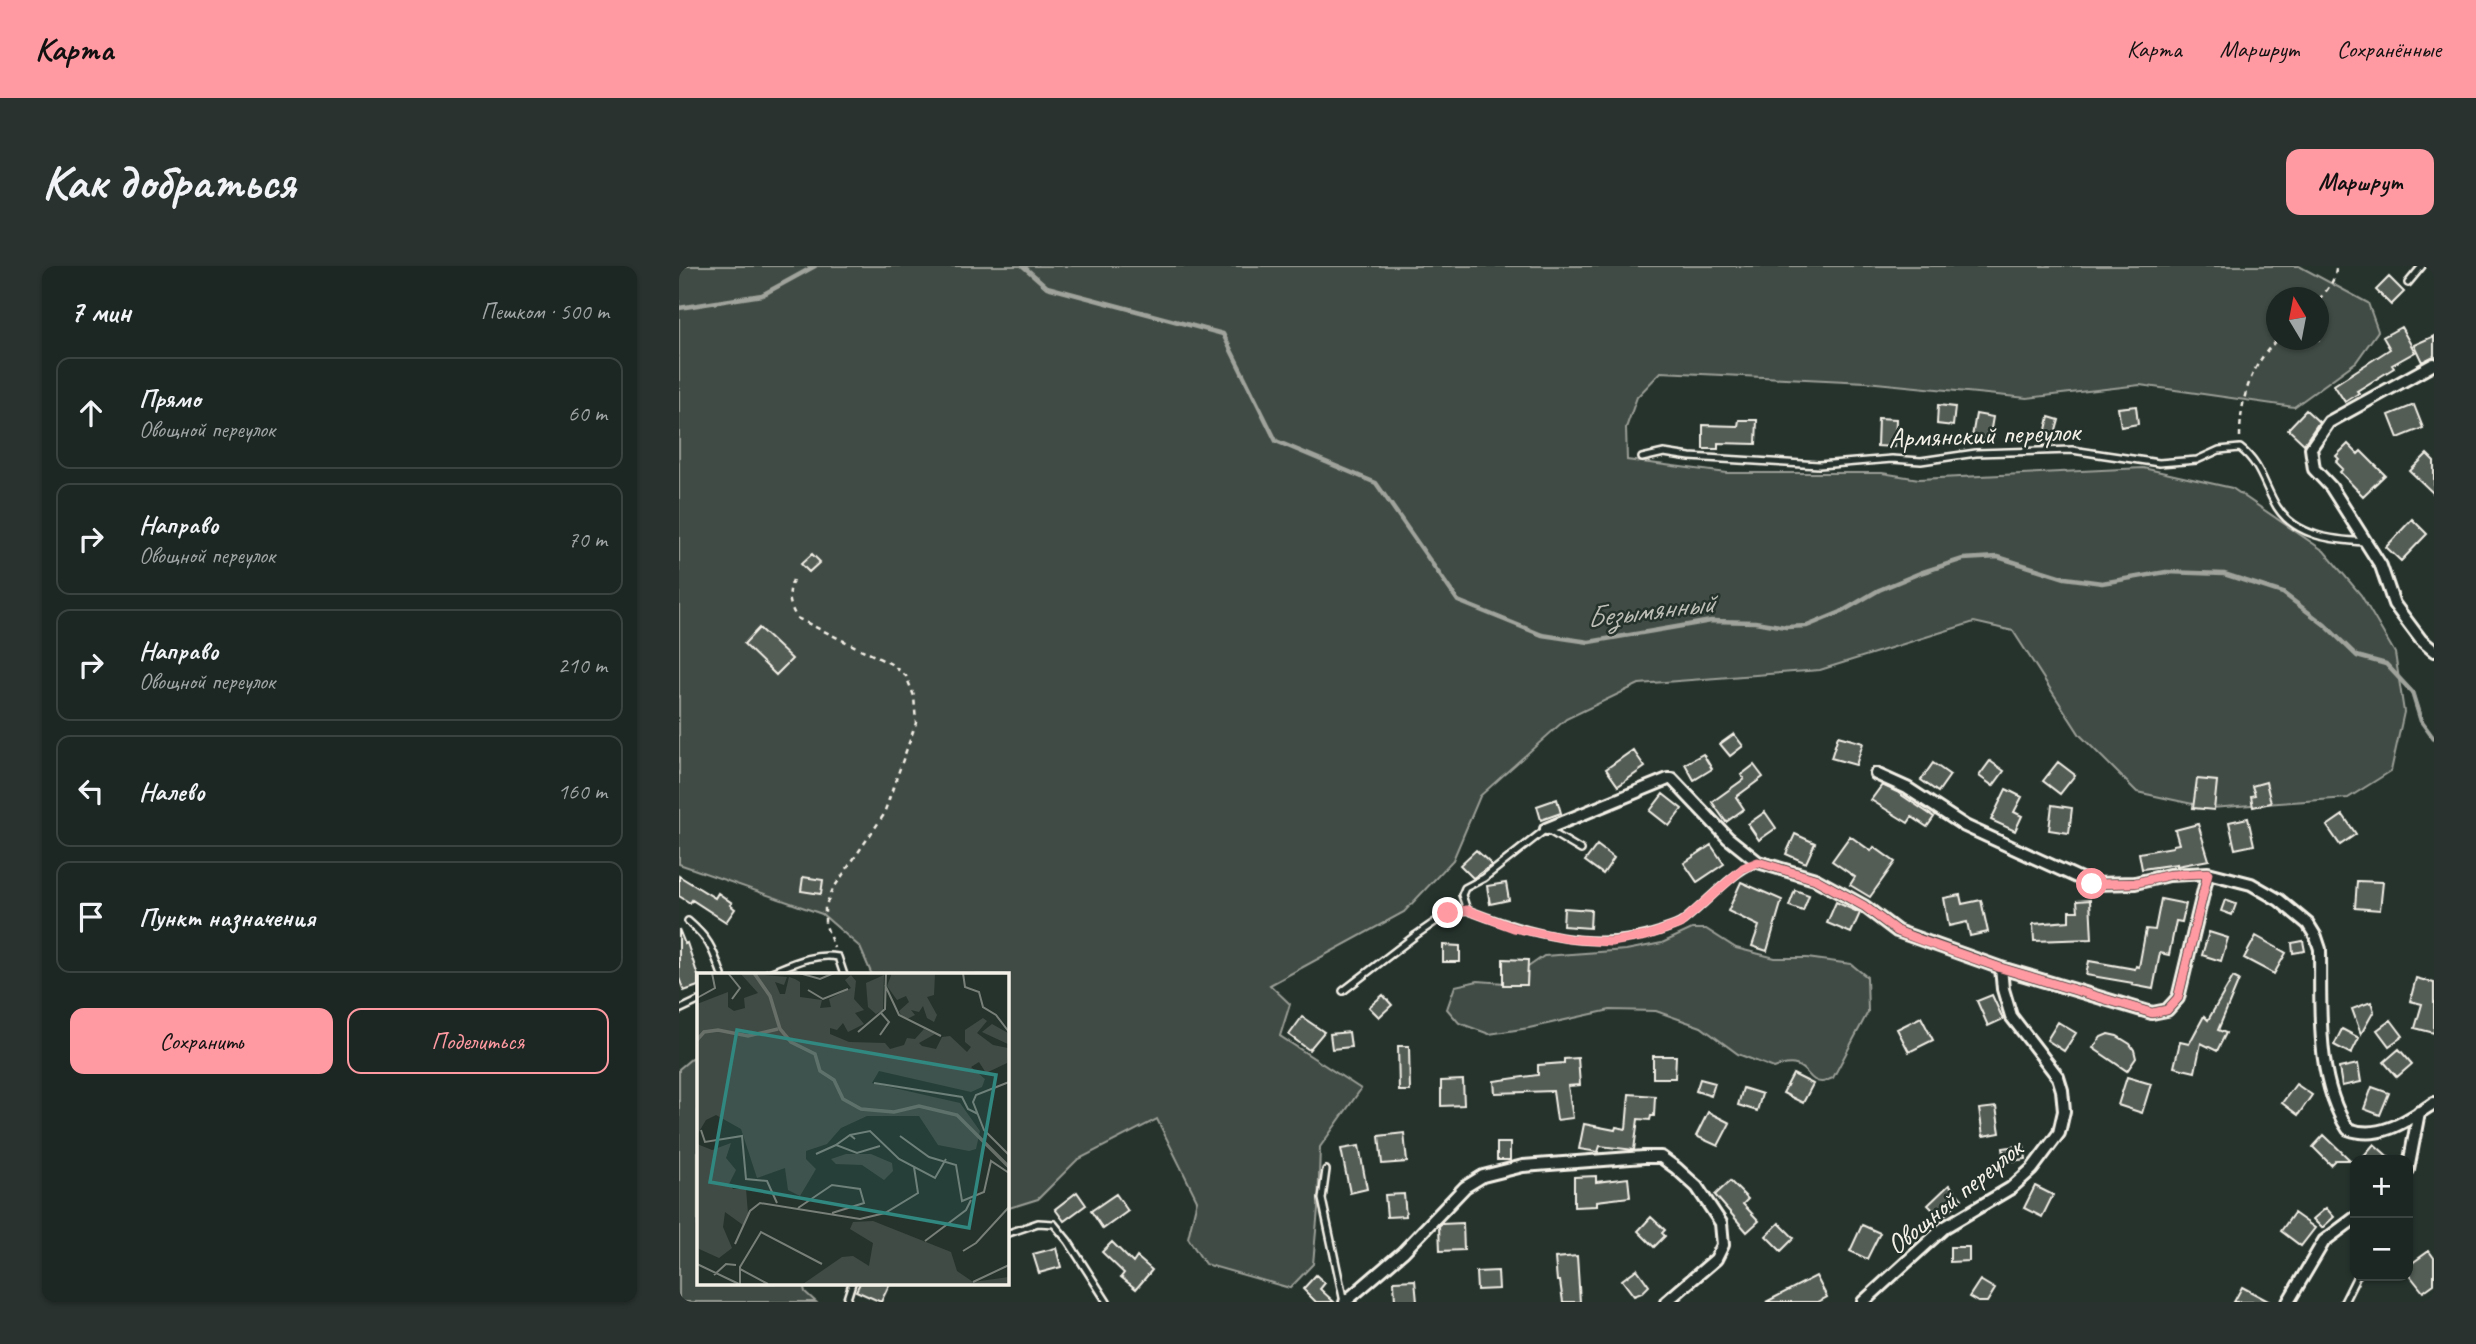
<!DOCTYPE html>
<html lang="ru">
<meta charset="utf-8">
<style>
body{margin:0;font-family:Caveat,sans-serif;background:#29322f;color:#f1f3f6}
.controls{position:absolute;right:21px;bottom:21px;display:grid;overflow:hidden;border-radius:14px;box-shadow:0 2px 5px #0004}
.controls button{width:63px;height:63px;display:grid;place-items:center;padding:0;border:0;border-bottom:2px solid #3a4340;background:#1c2622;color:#f1f3f6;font:35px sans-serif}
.compass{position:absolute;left:1587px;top:21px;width:63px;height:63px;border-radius:50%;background:#1c2622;box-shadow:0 2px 5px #0004;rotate:350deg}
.stop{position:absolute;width:21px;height:21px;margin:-16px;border:5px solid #ff9aa2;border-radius:50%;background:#fff}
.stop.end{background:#ff9aa2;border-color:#fff;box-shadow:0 2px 7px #0008}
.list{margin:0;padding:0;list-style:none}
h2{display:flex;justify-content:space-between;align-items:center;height:91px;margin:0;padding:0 28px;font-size:30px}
h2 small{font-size:23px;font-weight:400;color:#a0a5a5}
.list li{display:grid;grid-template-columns:46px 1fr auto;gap:21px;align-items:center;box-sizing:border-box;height:112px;margin:0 14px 14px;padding:0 14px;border:2px solid #3a4340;border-radius:14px}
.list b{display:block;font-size:26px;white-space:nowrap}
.list p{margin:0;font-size:23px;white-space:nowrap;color:#a0a5a5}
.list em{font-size:23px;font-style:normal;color:#a0a5a5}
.actions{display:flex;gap:14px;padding:21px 28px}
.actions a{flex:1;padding:16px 0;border:2px solid #ff9aa2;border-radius:14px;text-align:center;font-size:24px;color:#ff9aa2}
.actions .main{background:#ff9aa2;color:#111}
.icon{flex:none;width:38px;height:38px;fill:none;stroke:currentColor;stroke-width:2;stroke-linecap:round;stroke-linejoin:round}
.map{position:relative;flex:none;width:1755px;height:1036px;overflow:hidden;border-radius:14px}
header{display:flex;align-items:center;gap:42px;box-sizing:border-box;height:98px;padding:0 35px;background:#ff9aa2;color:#111}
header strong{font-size:33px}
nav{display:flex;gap:38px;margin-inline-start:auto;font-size:24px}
.intro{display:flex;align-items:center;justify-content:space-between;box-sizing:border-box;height:168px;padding:0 42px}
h1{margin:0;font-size:49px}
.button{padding:18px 32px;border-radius:14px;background:#ff9aa2;color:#111;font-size:24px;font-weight:700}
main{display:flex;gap:42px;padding:0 42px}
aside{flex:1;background:#1c2622;border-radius:14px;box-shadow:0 2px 5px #0004}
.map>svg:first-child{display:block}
</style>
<header>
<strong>Карта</strong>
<nav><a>Карта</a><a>Маршрут</a><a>Сохранённые</a></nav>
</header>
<div class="intro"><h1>Как добраться</h1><a class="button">Маршрут</a></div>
<main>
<aside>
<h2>7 мин<small>Пешком · 500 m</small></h2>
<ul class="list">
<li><svg class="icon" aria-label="ahead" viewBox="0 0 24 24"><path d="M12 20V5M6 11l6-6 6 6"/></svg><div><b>Прямо</b><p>Овощной переулок</p></div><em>60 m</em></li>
<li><svg class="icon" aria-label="right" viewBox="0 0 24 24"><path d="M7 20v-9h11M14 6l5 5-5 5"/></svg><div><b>Направо</b><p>Овощной переулок</p></div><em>70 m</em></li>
<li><svg class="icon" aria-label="right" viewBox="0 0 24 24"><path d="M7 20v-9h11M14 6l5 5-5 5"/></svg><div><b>Направо</b><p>Овощной переулок</p></div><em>210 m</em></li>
<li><svg class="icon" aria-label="left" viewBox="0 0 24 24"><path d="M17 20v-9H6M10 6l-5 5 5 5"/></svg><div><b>Налево</b></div><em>160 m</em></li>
<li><svg class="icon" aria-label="arrive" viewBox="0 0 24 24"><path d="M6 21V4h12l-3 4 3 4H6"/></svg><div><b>Пункт назначения</b></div></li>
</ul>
<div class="actions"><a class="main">Сохранить</a><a>Поделиться</a></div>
</aside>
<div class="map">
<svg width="1755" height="1036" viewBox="0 0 1755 1036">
<rect width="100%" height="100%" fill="#26332d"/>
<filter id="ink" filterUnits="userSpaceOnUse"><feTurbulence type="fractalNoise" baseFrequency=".0143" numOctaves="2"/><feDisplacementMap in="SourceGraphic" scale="14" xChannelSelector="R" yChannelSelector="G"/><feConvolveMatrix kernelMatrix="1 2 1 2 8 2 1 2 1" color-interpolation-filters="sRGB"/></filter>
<g filter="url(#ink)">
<path fill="#414b45" stroke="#9a9e96" stroke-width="2" fill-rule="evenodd" d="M0,0H1620L1689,37L1699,65L1677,96L1615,141L1461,119L1348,132L1187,116L982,106L958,131L947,162L948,194L1048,207H1203L1240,213L1464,202L1553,222L1645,285L1682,329L1716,387L1725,446L1712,505L1669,532L1532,542L1458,526L1401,469L1334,365L1295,356L1141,404L960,418L887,453L801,530L774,594L725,646L591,719L611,738L601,770L682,823L641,881L639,943L634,998L611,1022L526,998L509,972L518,934L478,853L398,894L359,933L327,943V709H193L181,681L143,648L0,598ZM1598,32H1640V74H1598Z
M1013,663H1027L1057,682L1096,692H1128L1172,698L1188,711L1189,746L1154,812C1150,813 1147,816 1143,816C1126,817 1129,788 1095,802L1059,788L1022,761L977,745L931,744L850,762L810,768L780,757L768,743L776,720L799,715L826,717L865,690L947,684L983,677Z
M19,787V1017H124L126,1026L137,1036H0V803Z"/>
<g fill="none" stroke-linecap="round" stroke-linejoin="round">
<path stroke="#9fa39b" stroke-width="4.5" d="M344,0L368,21L544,68L597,175L697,217L779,335L863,369L910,376L1032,355L1076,356L1107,361L1128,360L1162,346L1200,324L1241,307L1284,293L1319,291L1386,312L1423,317L1487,306L1545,308L1604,327L1646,359L1678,390L1707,398L1733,426L1742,455L1755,473
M0,42L83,29L136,0"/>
</g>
<path fill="#525c55" stroke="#f4f1e8" stroke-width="2" d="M1710,11L1725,26L1712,39L1697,24Z
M1722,61L1736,86L1713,99L1715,102L1678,125L1680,127L1666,136L1655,119L1711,83L1704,71Z
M1755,70V90L1743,96L1735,79Z
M1259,139L1276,141L1274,160L1258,158Z
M1735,139L1744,162L1719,172L1710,149Z
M1457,140L1459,158L1442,161L1439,142Z
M1627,144L1640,156L1625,178L1609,163Z
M1297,148L1314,151L1310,174L1293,171Z
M1370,151L1380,154L1373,179L1363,180Z
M1199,152L1217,153L1216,181L1198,180Z
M1060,154H1078L1077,178L1039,177V183H1024V159L1059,160Z
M1669,178L1679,188L1682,185L1706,209L1684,230L1661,206L1664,203L1657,196L1660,193L1657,190Z
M1748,188L1755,195V228L1731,205Z
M1733,253L1748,268L1722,295L1707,281Z
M133,288L141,296L130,306L122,298Z
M80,362L113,393L97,409L65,378Z
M1055,468L1064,480L1051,490L1041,478Z
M1159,470L1184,477L1177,499L1152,492Z
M954,484L966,501L939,520L927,503Z
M1024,488L1033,503L1015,514L1006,498Z
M1311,495L1325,505L1314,520L1300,510Z
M1379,496L1396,509L1381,528L1364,515Z
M1254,497L1271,509L1259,526L1242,514Z
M1075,499L1084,511L1057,531L1065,543L1047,556L1033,536L1065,513L1062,509Z
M1518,513L1538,515L1535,544L1514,542Z
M1587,516L1592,537L1574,541L1572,530L1576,529L1573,520Z
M1203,519L1218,526L1255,551L1248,561L1233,551L1229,557L1192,534Z
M1327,523L1343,531L1335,546L1343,550L1336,565L1312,554Z
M984,528L1003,543L990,560L971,545Z
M878,533L882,547L862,554L858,540Z
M1373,539L1393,542L1390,567L1370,564Z
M1086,546L1097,562L1080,574L1069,558Z
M1664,549L1677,568L1661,579L1648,560Z
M1569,552L1575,579L1556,583L1550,556Z
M1519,558L1530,594L1498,600V598L1463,603L1460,587L1494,581V579L1500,578L1496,564Z
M1116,568L1136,577L1127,597L1107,588Z
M1171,570L1192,585L1195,581L1216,596L1191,631L1171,619L1176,611L1153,595Z
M918,579L935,592L924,608L906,595Z
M1032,579L1045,598L1018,616L1005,597Z
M797,584L813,599L794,612L781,599Z
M0,610L36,632L39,627L53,637L51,639L56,643L47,656L13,634L11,637L0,630Z
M124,611L144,614L142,628L122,625Z
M1678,615L1704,616L1701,644L1676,642Z
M1062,616L1103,634L1088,685L1073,680L1080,660L1049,645Z
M827,617L830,634L811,638L808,620Z
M1116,624L1130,629L1124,645L1110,640Z
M1281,629L1283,638L1302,634L1309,666L1291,670L1288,656L1270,660L1265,632Z
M1482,633L1507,638L1503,656L1497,655L1490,689L1481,687L1474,723L1453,719L1454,717L1407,709L1410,695L1456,703L1457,700L1460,701L1467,663L1476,664Z
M1411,634L1413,673L1355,675L1354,658L1390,655V645H1399L1398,635Z
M1546,634L1557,638L1553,649L1542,645Z
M1157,636L1181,647L1172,667L1148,657Z
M885,642L912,644L911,662L884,660Z
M0,663L6,678L8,677L19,710V720L5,725L0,712Z
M1530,666L1549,672L1542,695L1523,689Z
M1577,670L1607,687L1595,708L1565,692Z
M1624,675L1626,685L1614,687L1613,677Z
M764,679L781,680V696H764Z
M824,693L849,694L848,719H824Z
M1554,711L1560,714L1539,764L1547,767L1538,785L1522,777L1516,806L1495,801L1501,776L1510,778L1525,750L1529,754Z
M1737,712L1755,717V767L1736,762L1743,738L1731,735Z
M704,729L713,739L700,751L690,741Z
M1313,729L1324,753L1309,760L1298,735Z
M1692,736L1695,745L1682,768L1673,743Z
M623,751L645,766L630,784L610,769Z
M1242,751L1254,774L1230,786L1218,763Z
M1712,754L1724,770L1710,780L1698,764Z
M1379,756L1397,767L1385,785L1368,774Z
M1663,763L1680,772L1672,788L1655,779Z
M670,766L672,781L653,783L651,768Z
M1429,768L1438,770L1451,778L1455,784L1457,792L1448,805L1414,782L1422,771Z
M719,780H730L731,825H720Z
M1720,783L1733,798L1718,811L1705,796Z
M974,790H997L996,812H974Z
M899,792L901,819L889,820L894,852L878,854L874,825L816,827L815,815L859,809V799L885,797V793Z
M1679,798L1682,816L1663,820L1660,802Z
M1114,808L1134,818L1124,837L1104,827Z
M1448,811L1472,818L1463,847L1439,839Z
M1021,813L1036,817L1032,830L1017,825Z
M784,814L785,839L762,840V815Z
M1617,818L1633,829L1619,849L1603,837Z
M1693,821L1710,827L1701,849L1685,843Z
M1064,822L1083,828L1078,845L1059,839Z
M950,828L976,830L975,850H972L971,854L959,853L955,884L921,880L919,886L900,883L905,858L936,864L937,861L947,863Z
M1317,841L1321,867L1304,870L1300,843Z
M1029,846L1051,857L1039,880L1017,870Z
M725,867L728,896L703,898L700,870Z
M1645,869L1671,894H1657L1652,899L1634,881Z
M818,877H831V894H818Z
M1695,878L1713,894H1681Z
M1345,879L1347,893L1326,896L1324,882Z
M680,880L688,923L671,927L662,883Z
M917,910V916L949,912L951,931L918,935V940L895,941V911Z
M1051,915L1069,933L1064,938L1080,955L1068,966L1036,929Z
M1270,919L1283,933L1262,952L1249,939Z
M1356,920L1374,929L1363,951L1345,942Z
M398,926L407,939L385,955L376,943Z
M437,928L449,945L424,963L412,945Z
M725,928L727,950L708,951L706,929Z
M1647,942L1655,951L1643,962L1634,953Z
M1615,947L1636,962L1622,980L1602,965Z
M972,951L986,964L983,967L986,970L975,981L959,965Z
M784,957L785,984L761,985L760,960L762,958Z
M1100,957L1115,972L1102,985L1087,970Z
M1183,959L1201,967L1188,993L1171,985Z
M433,976L454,997L458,991L473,1004L457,1023L442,1011L445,1007L423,986Z
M1271,981H1290V995L1271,996Z
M377,982L382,1001L360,1007L354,988Z
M1750,985L1755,992V1018L1744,1026L1729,1007V1000Z
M898,990L901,1036H884L881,1015H878L876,992Z
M958,1003L970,1020L963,1027L955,1030L943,1014Z
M819,1005L820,1023L798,1024L797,1006Z
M637,1009L646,1017L641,1023L655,1036H637L624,1023Z
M1137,1010L1148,1031L1139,1036H1087Z
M736,1014L738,1036H716L715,1015Z
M1301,1014L1316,1023L1308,1036H1299L1290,1031Z
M181,1017H211L202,1036L177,1025Z
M1563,1021L1591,1036H1555Z"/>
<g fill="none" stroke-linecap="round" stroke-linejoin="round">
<g stroke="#f4f1e8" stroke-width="10">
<path id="service" d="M1729,17L1743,0
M963,192L985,187L1011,191L1140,199L1213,193L1242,195L1297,187L1393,184L1480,197L1518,194L1540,184L1561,182C1582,198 1585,220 1598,241C1617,271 1655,274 1686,276
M902,584L867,563L805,612L786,622L783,629L788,644C848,667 916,687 980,665C988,662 997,660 1004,655C1029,636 1050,608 1079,596
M9,655C31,674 33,682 43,709
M85,709C109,700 134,686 159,691L165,709
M664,725L737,669L769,647L788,644
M0,744L19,735
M647,904L643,933L665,1036
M327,968L359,957L375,958L389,975L428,1036
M167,1036L173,1017
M1665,1036L1678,1010"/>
</g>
<g stroke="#f4f1e8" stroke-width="16">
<path id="minor" d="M1755,98L1650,156L1632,182L1635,203L1652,221L1702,300L1715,338L1742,374L1755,385
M1197,508L1228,522L1286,560L1413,618L1456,617L1490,609L1529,607L1572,618L1600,634L1629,658L1637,671L1641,683C1642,739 1636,814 1669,863C1701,875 1729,854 1755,837
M867,563L989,513H993L1049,572L1079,596L1136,613L1185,640L1218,665L1322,702L1473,747L1488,744L1499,732L1529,607
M1729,904L1740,846
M666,1036L724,986L786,921L804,910L844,900L965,891H982L997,902L1018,921L1042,957L1044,979L1037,993L987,1036
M1184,1036L1266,961L1332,922L1353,903L1380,867L1385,845L1383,824L1379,811L1332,750L1324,723L1322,702
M1609,1036L1645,975L1676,952"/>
</g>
<path stroke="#f4f1e8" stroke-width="2.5" stroke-dasharray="5 5" stroke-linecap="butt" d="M1640,33C1648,25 1658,12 1657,0
M1561,171C1561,135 1571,100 1598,74
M114,314C108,329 110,339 118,352L212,398L227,410L235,430L237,457L204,550L154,623L146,641V657L155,682"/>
<use href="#service" stroke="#26332d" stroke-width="5"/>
<use href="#minor" stroke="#26332d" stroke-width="10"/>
</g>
</g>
<g fill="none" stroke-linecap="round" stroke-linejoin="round" filter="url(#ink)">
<path stroke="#ff9aa2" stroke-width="9" d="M769,647L788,644L835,662L890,673L932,676L967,670L1001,658L1064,602L1079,596L1136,613L1185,640L1218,665L1247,676L1322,702L1473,747L1488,744L1499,732L1529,607L1490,609L1456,617L1413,618"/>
</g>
<g text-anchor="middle" stroke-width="5" stroke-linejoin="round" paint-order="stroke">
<g font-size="28" fill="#f4f1e8" stroke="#26332d">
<text transform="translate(1305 168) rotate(-2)" y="10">Армянский переулок</text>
<text transform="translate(1275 930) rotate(-39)" y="10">Овощной переулок</text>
</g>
<g font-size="30" font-style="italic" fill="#bcbdb5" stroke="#26332d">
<text transform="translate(971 344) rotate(-7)" y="10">Безымянный</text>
</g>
</g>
<g transform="translate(18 707)">
<rect width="312" height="312" fill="#26332d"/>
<path d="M43,0L90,4L87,12L78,9L83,21H88L92,4L98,6L103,9V24L125,27L123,35L134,34L132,26L154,15L148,7L154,2L159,8L157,26L167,37L158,40L167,51L151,59L146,50L140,57L133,55V61L152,69L188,70L193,76L207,72L210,65L218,66L227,56L238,61L222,70L225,73L239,76L245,64L253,63L270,79L274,74L268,69V57L286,45L290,48L280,60L296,72L311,75V83L310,90L289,100L282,89L274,94L288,106L285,114L274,119L182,98L175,110L263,130L283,158L279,176L272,178L241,172L222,143H170L144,155L130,171L109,178V186L119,196L103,223L91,217L88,195L60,205L44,156L19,142L9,147L0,162V31L31,19V34L37,38L48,35L47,25L61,20ZM195,0H238L237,22L230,24L240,42L237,49L230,45L226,33L222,39L214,37L218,42L210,46L204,42L202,38L212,29L209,23L200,27L190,13ZM187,2L186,37L179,41L171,34L169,10ZM295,51L311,60V71L285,59ZM34,170L29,185L39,197L32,211L36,216H49L51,241L46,252L28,239L26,254L35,275L22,285L0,275V171L15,177ZM149,181H174L195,190L196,198L187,207L165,192L139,191L134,186ZM176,248L254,279L260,298L276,309L312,304L311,311H106L145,284L156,283L172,293L176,270L153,256L156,249Z" fill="#414b45"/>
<path fill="none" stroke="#676f68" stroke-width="3.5" d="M57,0L73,23L83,56L94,69L118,81L123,98L137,107L146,126L164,136L197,139L222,133L260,142L312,194M0,67L7,59L21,57L51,63L81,56"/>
<path fill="none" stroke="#787f78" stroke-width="2" d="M31,0L43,15L35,26M102,0L123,6L137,0M266,0L268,14L282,19L286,34L299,42L312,59M188,12L202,42L244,63M111,17L126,26L151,16M0,25L18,15L15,0M161,59L188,36L189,0M183,62L192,49L184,40M312,109L279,122L276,129L287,157L312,182M177,110L265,124L271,136L281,141M4,157L8,169L45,163L49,206L70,208L80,230M153,162L173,158L202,186L238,205L249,186M203,163L232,184L259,192L265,228L287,219L294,188L312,200M158,166L153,162L139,172L160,180L183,173M119,181L139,172M101,235L135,212L163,216L167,230L135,240M228,268L269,237L274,227M38,271L53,238L63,230L163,246L188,240L221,220L217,194M266,278L279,270L312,234M0,291L42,311M43,296L71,311M17,302L29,291L39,292M276,309L312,292M43,311V294L64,259L125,291"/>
<path fill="#318880" fill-opacity="0.15" stroke="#318880" stroke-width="3.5" d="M40,57L299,102L272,255L13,209Z"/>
<rect width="312" height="312" fill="none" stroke="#f4f1e8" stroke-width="3.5"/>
</g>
</svg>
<div class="controls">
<button>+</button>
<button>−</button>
</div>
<svg class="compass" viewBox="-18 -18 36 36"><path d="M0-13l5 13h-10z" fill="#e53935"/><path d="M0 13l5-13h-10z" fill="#a0a5a5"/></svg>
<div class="stop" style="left:1413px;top:618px"></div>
<div class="stop end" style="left:769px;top:647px"></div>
</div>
</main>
